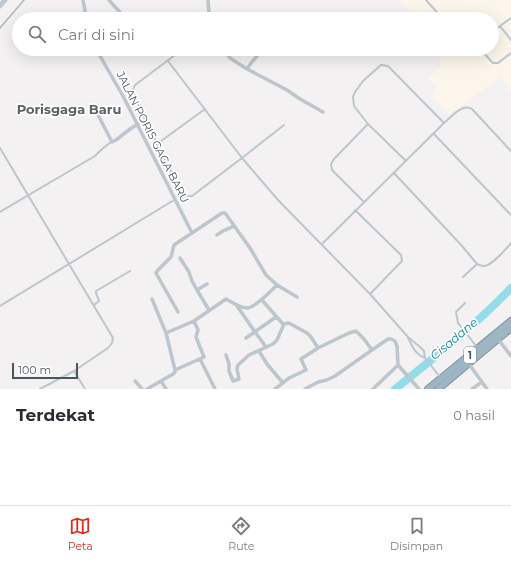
<!DOCTYPE html>
<html lang="id">
<style>
body{margin:0;font-family:Montserrat,sans-serif;background:#f7f7f7;color:#2b2b33}
.scale{position:absolute;left:12px;bottom:10px;width:66px;box-sizing:border-box;padding-left:4px;border:2px solid #49565d;border-top:0;font-size:11px;line-height:14px;white-space:nowrap;color:#49565d;-webkit-text-stroke:3px #fff;paint-order:stroke}
.list{margin:0;padding:0;list-style:none}
h2{display:flex;justify-content:space-between;align-items:center;height:52px;margin:0;padding:0 16px;font-size:17px}
h2 small{font-size:13px;font-weight:400;color:#7c7c81}
.icon{flex:none;width:22px;height:22px;fill:none;stroke:currentColor;stroke-width:2;stroke-linecap:round;stroke-linejoin:round}
.map{position:relative;flex:none;width:511px;height:389px;overflow:hidden}
.search{position:absolute;background:#fff;box-shadow:0 4px 16px #0002;left:12px;right:12px;top:12px;height:44px;display:flex;align-items:center;gap:10px;box-sizing:border-box;padding:0 14px;border-radius:22px;color:#7c7c81;font-size:15px}
.sheet{height:116px;background:#fff}
nav{display:flex;justify-content:space-around;align-items:center;box-sizing:border-box;height:56px;border-top:1px solid #e1e1e2;background:#fff;font-size:11px;color:#7c7c81}
nav a{display:grid;justify-items:center;gap:2px}
nav .on{color:#d93025}
.map>svg:first-child{display:block}
</style>
<div class="map">
<svg width="511" height="389" viewBox="0 0 511 389">
<rect width="100%" height="100%" fill="#f3f1f1"/>
<path fill="#fbf5ec" d="M401,0H511V93L500,77L450,115L431,96L436,86L429,78L441,65L437,49H492V19H415L400,1Z"/>
<g fill="none" stroke-linecap="round" stroke-linejoin="round">
<path stroke="#92dee8" stroke-width="8" d="M395,389C435,357 476,325 511,288"/>
<g stroke="#7693a8" stroke-width="8">
<path id="trunk" d="M428,389L511,321
M438,389L511,328"/>
</g>
<path stroke="#bdc6cc" stroke-width="2" d="M426,0L443,19
M511,18L500,26L511,40
M492,33L500,26
M183,49L135,85L133,90L134,96L157,144L181,191C185,195 187,197 192,196L242,158L284,125
M480,49L493,63H498L511,53
M168,61L242,158L278,200L370,294L408,337L420,347L424,351L425,358L440,377
M434,134L511,215
M157,144L205,109
M0,148L113,338L112,343L108,348L74,371L40,389
M406,161L368,124L354,106L353,97L355,92L363,81L381,65L388,66L444,123
M394,173L462,246L477,264
M364,202L332,170L331,164L334,159L368,124
M355,210L401,255L402,261L370,294
M0,212L95,156L102,149L111,142
M322,244L444,123C451,117 462,103 472,109L511,151
M463,277L477,264C479,265 482,266 484,266C491,266 506,249 511,243
M465,303L456,312L458,323L477,347
M94,305L99,301L96,293V291L130,271
M0,306L174,200
M408,338C413,347 415,354 425,358
M74,371L85,389"/>
<path stroke="#bdc6cc" stroke-width="3.5" d="M109,0L126,19
M208,0L209,13L211,19
M83,19C87,13 84,7 83,0
M307,19L315,16
M96,49L123,96L192,233
M223,49L230,58L247,69L251,63L263,49
M247,69L287,90L300,99L323,112
M96,111L112,142L116,140L130,129L138,124
M217,235C223,230 228,229 234,226
M180,258L189,272L192,281L197,290
M207,284L197,290L209,310
M152,299L166,333L175,370
M262,300L282,323L284,324L289,323L307,333L311,337L318,348L349,333L356,331L364,339L372,350L388,339H391L395,341L397,346L398,365L419,389
M237,306L255,332L266,347
M178,312L156,273L158,270L171,257L174,245L222,213H225L250,248L266,275L277,285L297,297
M166,333L194,321L226,299C232,302 240,308 247,308C255,308 271,291 277,285
M246,338L276,317
M498,339L511,356
M259,351L267,364L283,383
M226,355L229,364V371L233,381L239,379L237,369L238,365L249,355L273,344L277,340L284,324
M200,359L215,389
M469,364L487,389
M135,381L142,389
M161,381L166,389
M147,389L173,374L175,372V370L204,357L196,337L198,330L194,321
M275,389L289,378L306,370L301,359L318,348
M305,389L318,382L327,380L335,376L372,350
M373,389L398,365
M472,389L482,382"/>
<path stroke="#bdc9d1" stroke-width="5" d="M0,6L5,0"/>
<use href="#trunk" stroke="#9eb5c4" stroke-width="6"/>
<path stroke="#b3b6ba" stroke-width="1.5" d="M0,28L24,0"/>
</g>
<g text-anchor="middle" stroke-width="3.5" stroke-linejoin="round" paint-order="stroke">
<rect fill="#fff" stroke="#80898e" stroke-width="1" x="464" y="347" width="12" height="16" rx="3"/>
<g font-size="10" font-weight="bold" fill="#49565d">
<text x="470" y="359">1</text>
</g>
<g font-size="11" fill="#49565d" stroke="#fff">
<text transform="translate(153 137) rotate(63)" y="4">JALAN PORIS GAGA BARU</text>
</g>
<g font-size="12" font-style="italic" fill="#14818f" stroke="#fff">
<text transform="translate(454 339) rotate(-40)" y="4">Cisadane</text>
</g>
<g font-size="13" font-weight="bold" fill="#5d6265" stroke="#fff">
<text x="69" y="114">Porisgaga Baru</text>
</g>
</g>
</svg>
<div class="scale">100 m</div>
<div class="search"><svg class="icon" aria-label="search" viewBox="0 0 24 24"><circle cx="10" cy="10" r="6"/><path d="M15 15l6 6"/></svg>Cari di sini</div>
</div>
<section class="sheet">
<h2>Terdekat<small>0 hasil</small></h2>
<ul class="list">
</ul>
</section>
<nav>
<a class="on"><svg class="icon" aria-label="map" viewBox="0 0 24 24"><path d="M3 6l6-2 6 2 6-2v14l-6 2-6-2-6 2zM9 4v14M15 6v14"/></svg>Peta</a>
<a><svg class="icon" aria-label="directions" viewBox="0 0 24 24"><path d="M12 3l9 9-9 9-9-9zM9 14v-3h6M13 9l2 2-2 2"/></svg>Rute</a>
<a><svg class="icon" aria-label="saved" viewBox="0 0 24 24"><path d="M7 4h10v16l-5-4-5 4z"/></svg>Disimpan</a>
</nav>
